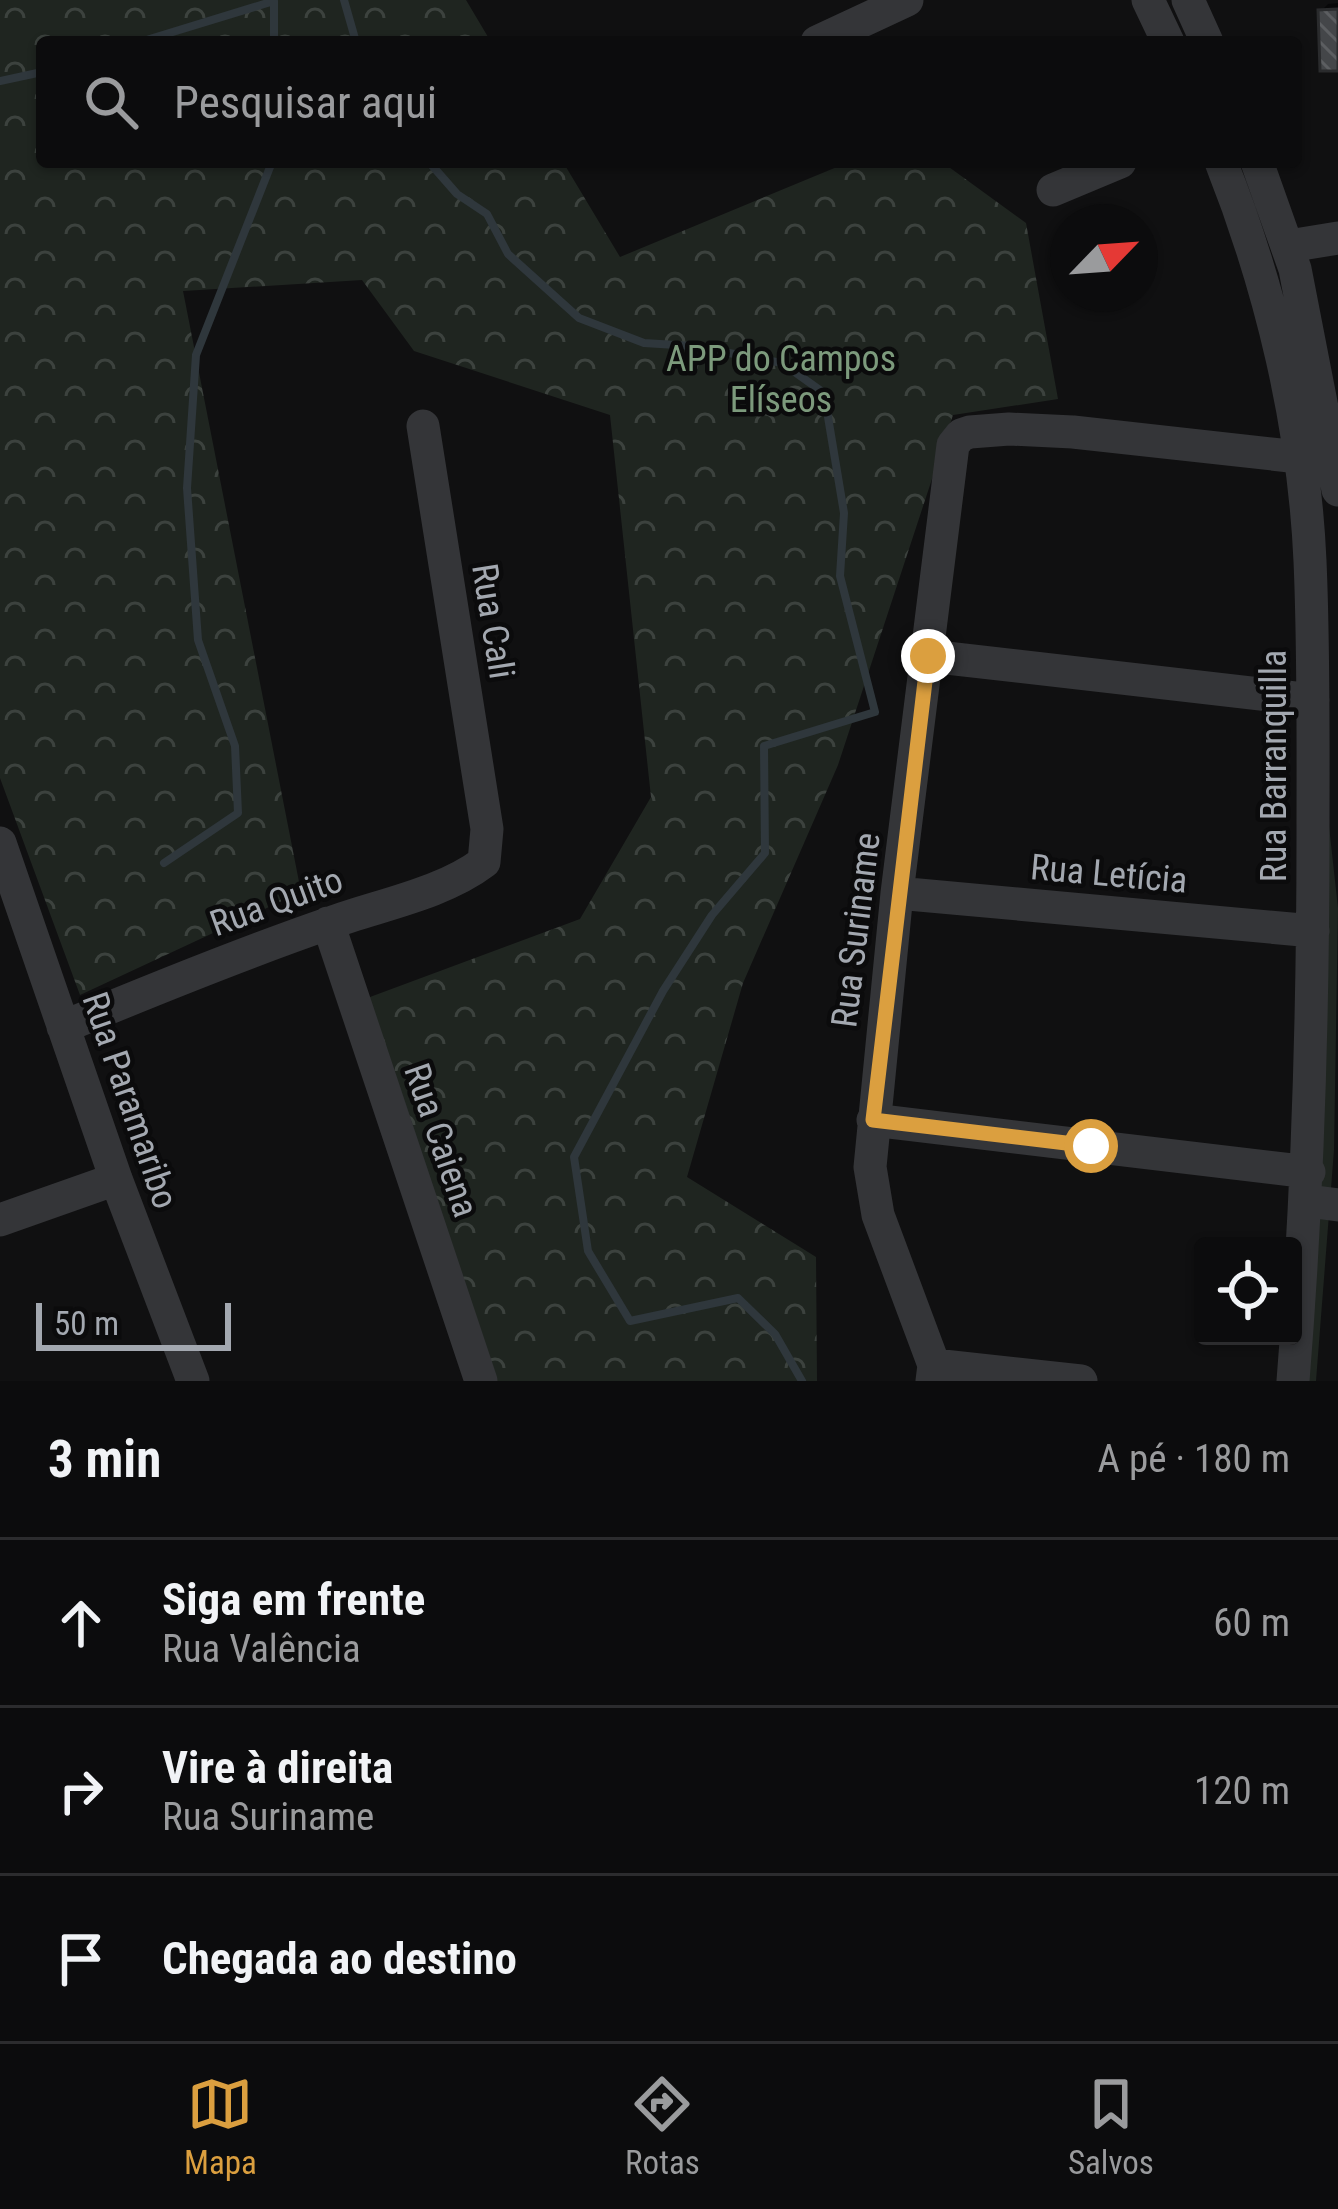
<!DOCTYPE html>
<html lang="pt">
<meta charset="utf-8">
<style>
body{margin:0;font-family:"Roboto Condensed",sans-serif;background:#151516;color:#f1f3f6}
.controls{position:absolute;right:36px;bottom:36px;display:grid;overflow:hidden;border-radius:12px;box-shadow:0 3px 9px #0004}
.controls button{width:108px;height:108px;display:grid;place-items:center;padding:0;border:0;border-bottom:3px solid #2c2c2e;background:#0c0c0d;color:#f1f3f6;font:60px sans-serif}
.compass{position:absolute;left:1050px;top:204px;width:108px;height:108px;border-radius:50%;background:#0c0c0d;box-shadow:0 3px 9px #0004;rotate:65deg}
.scale{position:absolute;left:36px;bottom:30px;width:195px;box-sizing:border-box;padding-left:12px;border:6px solid #a3a8b0;border-top:0;font-size:33px;line-height:42px;white-space:nowrap;color:#a3a8b0;-webkit-text-stroke:9px #0b0b0c;paint-order:stroke}
.stop{position:absolute;width:36px;height:36px;margin:-27px;border:9px solid #db9f3f;border-radius:50%;background:#fff}
.stop.end{background:#db9f3f;border-color:#fff;box-shadow:0 3px 12px #0008}
.list{margin:0;padding:0;list-style:none}
h2{display:flex;justify-content:space-between;align-items:center;height:156px;margin:0;padding:0 48px;font-size:51px}
h2 small{font-size:39px;font-weight:400;color:#9a9b9d}
.list li{display:grid;grid-template-columns:78px 1fr auto;gap:36px;align-items:center;box-sizing:border-box;height:168px;padding:0 48px;border-top:3px solid #2c2c2e}
.list b{display:block;font-size:45px;white-space:nowrap}
.list p{margin:0;font-size:39px;white-space:nowrap;color:#9a9b9d}
.list em{font-size:39px;font-style:normal;color:#9a9b9d}
.icon{flex:none;width:66px;height:66px;fill:none;stroke:currentColor;stroke-width:2;stroke-linecap:round;stroke-linejoin:round}
.map{position:relative;flex:none;width:1338px;height:1381px;overflow:hidden}
.search{position:absolute;background:#0c0c0d;box-shadow:0 3px 9px #0004;left:36px;right:36px;top:36px;height:132px;display:flex;align-items:center;gap:30px;box-sizing:border-box;padding:0 42px;border-radius:12px;color:#9a9b9d;font-size:45px}
.sheet{height:660px;background:#0c0c0d}
nav{display:flex;justify-content:space-around;align-items:center;box-sizing:border-box;height:168px;border-top:3px solid #2c2c2e;background:#0c0c0d;font-size:33px;color:#9a9b9d}
nav a{display:grid;justify-items:center;gap:6px}
nav .on{color:#db9f3f}
.map>svg:first-child{display:block}
</style>
<div class="map">
<svg width="1338" height="1381" viewBox="0 0 1338 1381">
<defs>
<pattern id="forest-crowns" width="20" height="18" patternUnits="userSpaceOnUse" patternTransform="scale(3)"><rect width="20" height="18" fill="#1f2520"/><path d="M2 6a3 3 0 1 1 6 0M12 15a3 3 0 1 1 6 0" fill="none" stroke="#3c423e"/></pattern>
<pattern id="building-back-hatch" width="6" height="6" patternUnits="userSpaceOnUse" patternTransform="scale(3)"><rect width="6" height="6" fill="#444649"/><path d="M-1 5l2 2M0 0l6 6M5-1l2 2" fill="none" stroke="#5c5e61"/></pattern>
</defs>
<rect width="100%" height="100%" fill="#101011"/>
<path fill="url(#forest-crowns)" d="M0,0H466L491,42H42V162H563L620,257L849,162H942L1026,223L1058,399L953,415L838,765L743,983L687,1177L816,1257L817,1381H493L362,1000L580,919L651,797L610,415L414,351L362,280L183,291L301,892L80,995L0,778Z"/>
<path fill="#1f2520" d="M1264,234L1338,908L1334,1150L1316,1381H1299L1323,909L1285,429Z"/>
<path fill="#0007" d="M1338,3V67L1321,11L1328,4Z"/>
<g fill="none" stroke-linecap="round" stroke-linejoin="round">
<path stroke="#2f373c" stroke-width="8" d="M344,0L356,42
M140,42L274,1
M274,42V2
M0,81L42,72
M429,162L457,194L487,214L508,254L579,318L644,343L692,346L782,363L824,393L844,513L840,576L875,712L764,746L765,853L712,915L663,991L574,1157L588,1251L630,1321L738,1298L775,1334L802,1381
M164,863L238,813L235,746L198,640L187,488L196,355L272,162"/>
</g>
<path fill="url(#building-back-hatch)" stroke="#2a2b2d" stroke-width="3" d="M1338,9V71H1320L1318,10Z"/>
<g fill="none" stroke-linecap="round" stroke-linejoin="round">
<path stroke="#343538" stroke-width="33" d="M1148,0L1168,42
M1188,0L1207,42
M817,42L907,0
M1221,162C1271,288 1304,426 1310,561C1314,652 1313,743 1313,835C1313,1020 1308,1196 1293,1381
M1257,162L1295,269L1338,490
M1053,190L1120,162
M1289,246L1338,238
M929,656L1313,700
M0,843L116,1179L193,1381
M897,893L1313,931
M328,923L481,1381
M63,1027C152,990 240,954 330,923C379,905 442,894 484,862L487,829L423,426
M873,1120L1309,1172
M1308,1201L1338,1205
M0,1220L116,1179
M934,1365L1081,1381
M932,1381L934,1365L878,1215L870,1167L897,893L953,445L961,435L970,432L1009,429L1073,432L1299,457"/>
</g>
<g fill="none" stroke-linecap="round" stroke-linejoin="round">
<path stroke="#db9f3f" stroke-width="15" d="M928,656L873,1120L1091,1146"/>
</g>
<g text-anchor="middle" stroke-width="9" stroke-linejoin="round" paint-order="stroke">
<g font-size="36" fill="#7c9a7c" stroke="#0b0b0c">
<text x="781" y="371">APP do Campos<tspan x="781" dy="41">Elíseos</tspan></text>
</g>
<g font-size="36" fill="#a3a8b0" stroke="#0b0b0c">
<text transform="translate(494 621) rotate(81)" y="13">Rua Cali</text>
<text transform="translate(1273 766) rotate(-90)" y="13">Rua Barranquilla</text>
<text transform="translate(1109 873) rotate(5)" y="13">Rua Letícia</text>
<text transform="translate(276 901) rotate(-20)" y="13">Rua Quito</text>
<text transform="translate(855 930) rotate(-83)" y="13">Rua Suriname</text>
<text transform="translate(131 1100) rotate(71)" y="13">Rua Paramaribo</text>
<text transform="translate(442 1140) rotate(71)" y="13">Rua Caiena</text>
</g>
</g>
</svg>
<div class="controls">
<button><svg class="icon" aria-label="locate" viewBox="0 0 24 24"><circle cx="12" cy="12" r="6"/><path d="M12 2v4M12 18v4M2 12h4M18 12h4"/></svg></button>
</div>
<svg class="compass" viewBox="-18 -18 36 36"><path d="M0-13l5 13h-10z" fill="#e53935"/><path d="M0 13l5-13h-10z" fill="#9a9b9d"/></svg>
<div class="scale">50 m</div>
<div class="stop" style="left:1091px;top:1146px"></div>
<div class="stop end" style="left:928px;top:656px"></div>
<div class="search"><svg class="icon" aria-label="search" viewBox="0 0 24 24"><circle cx="10" cy="10" r="6"/><path d="M15 15l6 6"/></svg>Pesquisar aqui</div>
</div>
<section class="sheet">
<h2>3 min<small>A pé · 180 m</small></h2>
<ul class="list">
<li><svg class="icon" aria-label="ahead" viewBox="0 0 24 24"><path d="M12 20V5M6 11l6-6 6 6"/></svg><div><b>Siga em frente</b><p>Rua Valência</p></div><em>60 m</em></li>
<li><svg class="icon" aria-label="right" viewBox="0 0 24 24"><path d="M7 20v-9h11M14 6l5 5-5 5"/></svg><div><b>Vire à direita</b><p>Rua Suriname</p></div><em>120 m</em></li>
<li><svg class="icon" aria-label="arrive" viewBox="0 0 24 24"><path d="M6 21V4h12l-3 4 3 4H6"/></svg><div><b>Chegada ao destino</b></div></li>
</ul>
</section>
<nav>
<a class="on"><svg class="icon" aria-label="map" viewBox="0 0 24 24"><path d="M3 6l6-2 6 2 6-2v14l-6 2-6-2-6 2zM9 4v14M15 6v14"/></svg>Mapa</a>
<a><svg class="icon" aria-label="directions" viewBox="0 0 24 24"><path d="M12 3l9 9-9 9-9-9zM9 14v-3h6M13 9l2 2-2 2"/></svg>Rotas</a>
<a><svg class="icon" aria-label="saved" viewBox="0 0 24 24"><path d="M7 4h10v16l-5-4-5 4z"/></svg>Salvos</a>
</nav>
